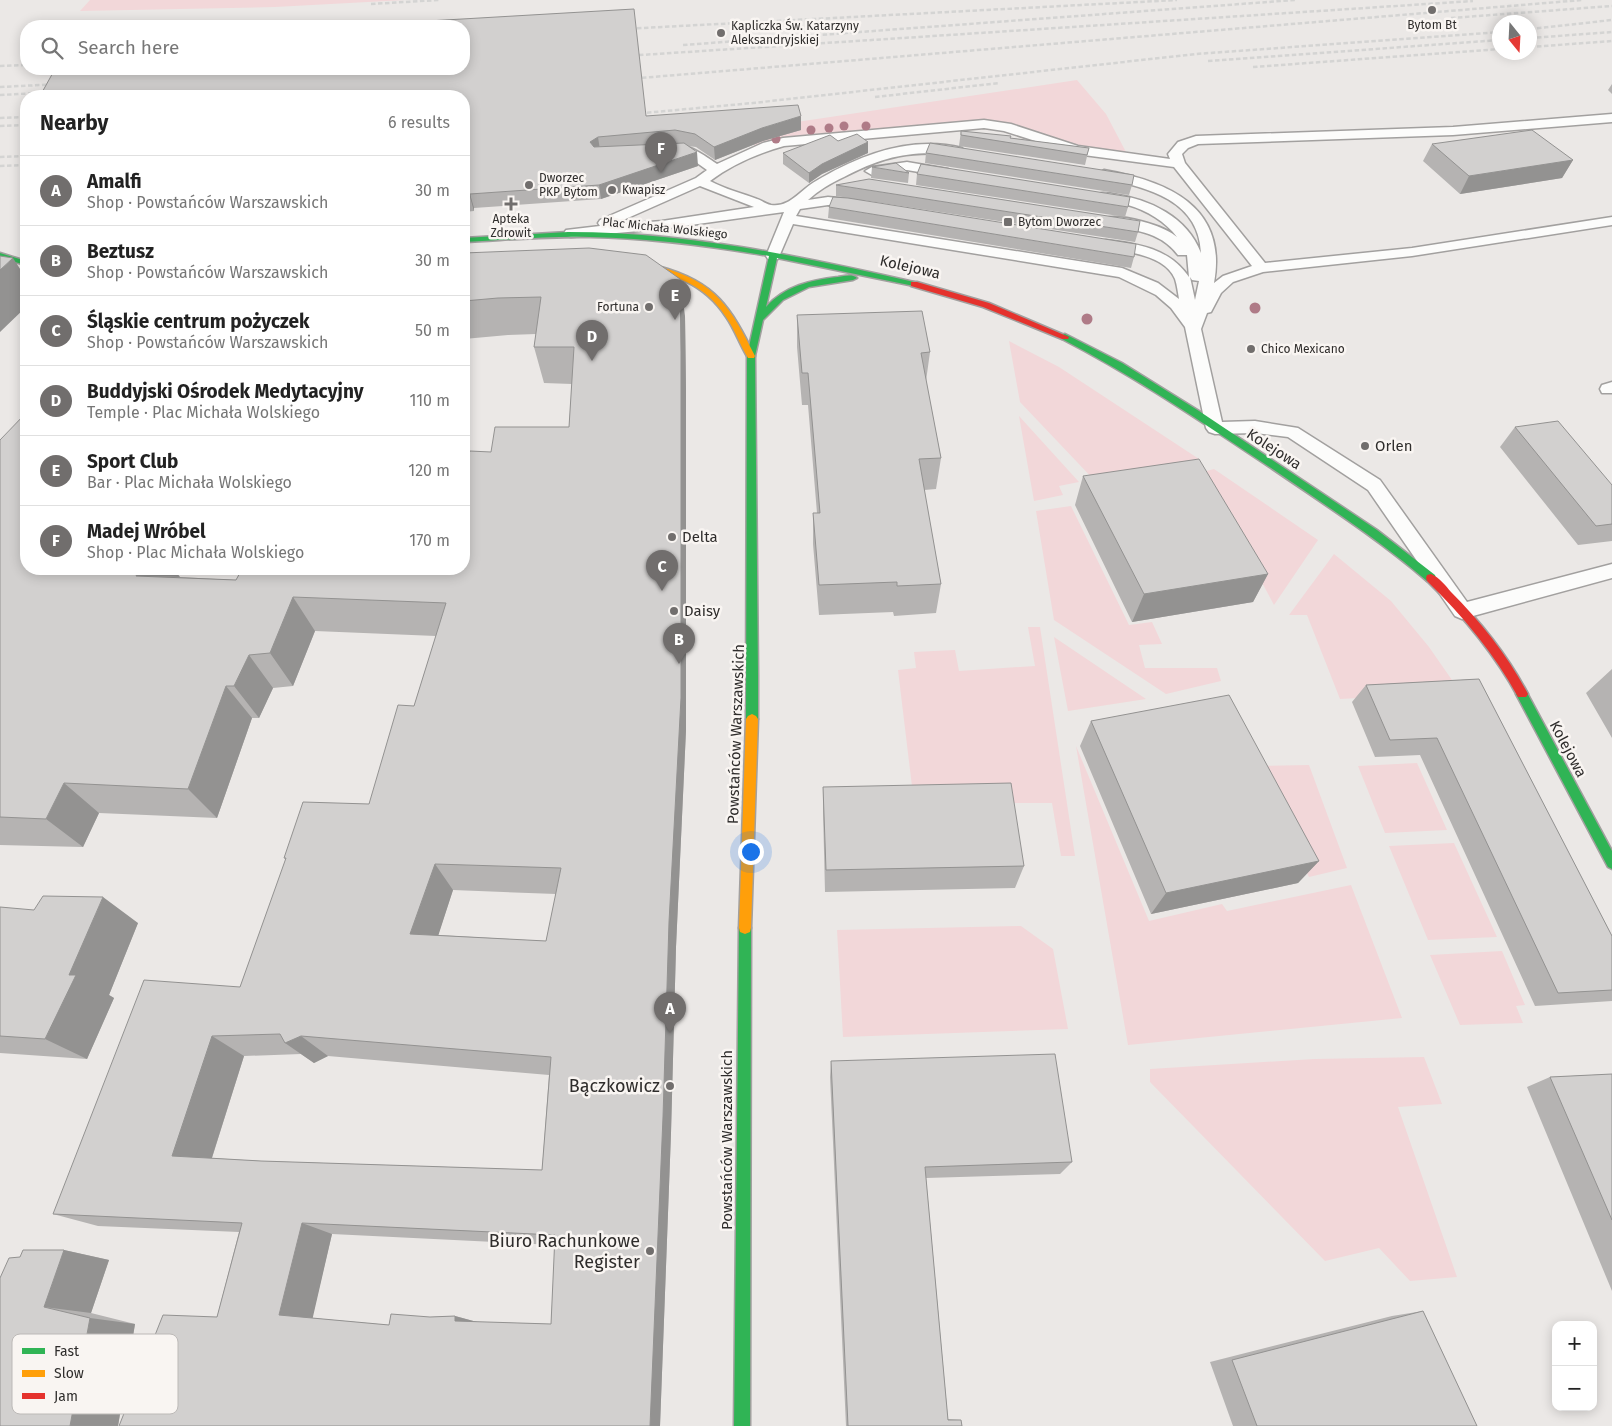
<!DOCTYPE html>
<meta charset="utf-8">
<style>
body{margin:0;font-family:"Fira Sans",sans-serif;background:#f6f6f6;color:#222}
.controls{position:absolute;right:15px;bottom:15px;display:grid;overflow:hidden;border-radius:10px;box-shadow:0 2px 12px #0003}
.controls button{width:45px;height:45px;display:grid;place-items:center;padding:0;border:0;border-bottom:1px solid #e0e0e0;background:#fff;color:#222;font:25px sans-serif}
.compass{position:absolute;left:1492px;top:15px;width:45px;height:45px;border-radius:50%;background:#fff;box-shadow:0 2px 12px #0003;rotate:162deg}
.you{position:absolute;left:750px;top:851px;width:18px;height:18px;margin:-12px;border:4px solid #fff;border-radius:50%;background:#1a73e8;box-shadow:0 0 0 8px #1a73e833}
.badge{display:grid;place-items:center;width:32px;height:32px;border-radius:50%;background:#716e6d;color:#fff;font-size:16px;font-weight:700}
.pin{position:absolute;translate:-50% -41px;filter:drop-shadow(0 1px 2px #0008)}
.pin::after{content:'';position:absolute;top:26px;width:18px;height:15px;background:inherit;clip-path:polygon(0 0,100% 0,50% 100%)}
.list{margin:0;padding:0;list-style:none}
h2{display:flex;justify-content:space-between;align-items:center;height:65px;margin:0;padding:0 20px;font-size:21px}
h2 small{font-size:16px;font-weight:400;color:#767676}
.list li{display:grid;grid-template-columns:32px 1fr auto;gap:15px;align-items:center;box-sizing:border-box;height:70px;padding:0 20px;border-top:1px solid #e0e0e0}
.list b{display:block;font-size:19px;white-space:nowrap}
.list p{margin:0;font-size:16px;white-space:nowrap;color:#767676}
.list em{font-size:16px;font-style:normal;color:#767676}
.icon{flex:none;width:28px;height:28px;fill:none;stroke:currentColor;stroke-width:2;stroke-linecap:round;stroke-linejoin:round}
.map{position:relative;flex:none;width:1612px;height:1426px;overflow:hidden}
.search{position:absolute;background:#fff;box-shadow:0 2px 12px #0003;left:20px;top:20px;width:450px;height:55px;display:flex;align-items:center;gap:12px;box-sizing:border-box;padding:0 18px;border-radius:20px;color:#767676;font-size:19px}
.panel{position:absolute;background:#fff;box-shadow:0 2px 12px #0003;left:20px;top:90px;width:450px;height:485px;border-radius:20px}
.map>svg:first-child{display:block}
</style>
<div class="map">
<svg width="1612" height="1426" viewBox="0 0 1612 1426">
<rect width="100%" height="100%" fill="#ebe8e6"/>
<path fill="#f2d7d9" d="M90,0H405L275,7L80,11Z
M1077,80L1106,114L1126,152L1082,149L1007,125L755,148L750,129Z
M1009,341L1059,367L1199,459L1186,467L1096,482L1020,402Z
M1019,416L1079,482L1059,486L1063,495L1034,501Z
M1214,469L1318,540L1274,605L1203,472Z
M1071,506L1129,625L1152,622L1162,644L1139,645L1145,668H1217L1221,681L1166,694L1054,620L1036,511Z
M1334,554L1391,601L1429,647L1461,693L1340,699L1307,615H1289Z
M1028,627H1040L1075,856H1061L1052,803H914L898,670L916,668L914,652L955,650L959,671L1035,666Z
M1054,637L1146,699L1068,711Z
M1076,746L1149,921L1222,904L1227,911L1351,885L1402,1018L1128,1045Z
M1417,763L1447,830L1385,833L1358,766Z
M1309,765L1347,868L1309,877L1253,766Z
M1454,843L1497,937L1428,940L1389,846Z
M1021,926L1053,949L1068,1029L843,1037L837,930Z
M1502,951L1525,1005L1516,1006L1523,1023L1460,1025L1430,955Z
M1424,1057L1442,1104L1398,1107L1457,1277L1410,1281L1379,1248L1325,1261L1150,1082V1069L1314,1059Z"/>
<g fill="none" stroke-linecap="round" stroke-linejoin="round">
<g stroke="#a2a09f" stroke-width="3">
<path id="lane" d="M1612,114V122L1453,135L1198,144L1188,148L1182,154L1185,163L1265,263L1412,248L1612,217V225L1412,256L1263,272L1233,282L1221,293L1211,312L1207,313L1201,329L1222,422L1255,421L1298,428L1380,480L1467,602L1612,564V578L1462,619L1455,616L1368,490L1288,437L1255,433L1215,434L1209,432L1206,428L1185,327L1171,308L1156,295L1119,277L793,224L778,259H768L766,256L784,212L662,229L571,237L566,236L564,233L566,230L600,226L598,223L600,220L696,178L707,170L686,155L667,153L665,150C678,135 705,156 717,164L763,143L783,138L984,120L1011,124L1078,146L1170,159L1168,154L1178,142L1196,136L1453,127ZM984,128L1004,131L1076,154L1174,167L1252,266L1223,276L1214,283C1228,206 1167,181 1104,170L1097,174L1099,177C1142,187 1199,197 1201,253C1187,217 1150,199 1113,194C1106,193 1100,191 1095,197L1097,200C1107,203 1118,202 1128,205C1146,210 1166,222 1177,237C1164,225 1122,214 1105,218L1103,221L1105,224C1133,231 1159,230 1178,255H1187L1189,277C1169,248 1139,244 1106,240L1101,241L1099,244L1101,247L1106,248C1128,252 1165,255 1175,279C1177,285 1178,293 1179,299L1158,283L1122,268L796,216L800,209L828,205L864,207L866,204L864,201L859,200L828,197L808,200C819,190 831,183 844,177C884,156 912,150 957,155L962,154L964,151L962,148C911,135 859,155 816,181C801,189 790,208 771,205C766,204 761,200 757,199C741,193 725,189 710,181C731,165 759,153 784,146ZM700,186L754,207L662,221L612,225ZM1190,277L1192,280L1199,281L1195,300Z
M907,162L948,169L955,173L948,177L907,170L872,175L865,171L872,167Z
M1612,382V393H1602L1600,389L1602,385Z"/>
</g>
<g stroke="#a2a09f" stroke-width="3">
<path id="fast" d="M568,232C685,232 800,256 914,282L918,284L914,286L777,258L766,307C785,286 811,280 838,277C845,276 852,274 857,278L853,280L809,287L783,300L763,320L755,356L758,675V719L756,722H748L746,719L747,356L769,256C710,246 650,238 590,237C548,236 506,240 464,242V238Z
M0,253L26,261V265L0,258Z
M1065,334L1122,363L1199,411L1377,530L1435,575L1436,578L1435,581H1427C1377,538 1322,503 1268,466C1200,421 1134,376 1062,339V335Z
M1522,689L1526,691L1612,851V869L1608,867L1516,694L1518,691Z
M745,922L750,924L751,928L750,1426H734L739,928L740,924Z"/>
</g>
<g stroke="#a2a09f" stroke-width="3">
<path id="slow" d="M627,261C638,260 651,264 661,267C716,282 731,308 755,356L754,358H748C740,345 735,330 726,317C701,279 668,274 627,265Z
M752,714L756,716L758,719L751,928L750,932L745,934L740,932L739,928L746,719L748,716Z"/>
</g>
<g stroke="#a2a09f" stroke-width="3">
<path id="jam" d="M911,282H917L989,303L1069,337L1068,339H1062L983,307L911,286Z
M1431,574C1439,577 1446,586 1451,592C1481,622 1508,656 1528,694L1526,697H1518C1494,653 1463,616 1427,581L1426,578L1427,575Z"/>
</g>
<use href="#lane" fill="#fcfcfb" fill-rule="evenodd"/>
<use href="#fast" fill="#30b455" fill-rule="evenodd"/>
<use href="#slow" fill="#ff9f0a" fill-rule="evenodd"/>
<use href="#jam" fill="#e5322d" fill-rule="evenodd"/>
<path stroke="#d4d4d3" stroke-width="2.5" stroke-dasharray="4.5 2.5" stroke-linecap="butt" d="M371,4L439,0
M1451,18L1612,6
M623,29L1177,0
M1530,29L1612,20
M1530,38L1612,32
M683,45L1295,0
M1530,47L1612,41
M625,56L1473,1
M1208,61L1500,40
M0,66L26,65
M1253,67L1500,49
M628,79L1582,0
M0,87L60,84
M0,95L56,92
M875,97L999,83
M633,114L753,103L1196,54L1500,32
M0,118L26,117
M0,126L26,125
M0,157L26,156
M0,166L26,165"/>
</g>
<g fill="#af7b87">
<circle cx="844" cy="126" r="4.5"/>
<circle cx="866" cy="126" r="4.5"/>
<circle cx="829" cy="128" r="4.5"/>
<circle cx="811" cy="130" r="4.5"/>
<circle cx="776" cy="139" r="4.5"/>
<circle cx="1255" cy="308" r="5.5"/>
<circle cx="1087" cy="319" r="5.5"/>
</g>
<path fill="#b5b3b2" fill-rule="evenodd" d="M1612,84V94L1608,90Z
M464,96L646,116L801,130L763,141L715,160L696,147L688,146L698,166L601,199L474,208V211L464,212Z
M961,131L1010,138L1089,148L1085,165L959,146Z
M838,141L868,142V153L822,174L809,183L783,164V153Z
M1432,144L1573,160L1562,178L1460,194L1423,161Z
M926,153L1132,185L1129,195L925,163Z
M872,167L909,173L908,183L871,178Z
M917,174L1128,207L1125,217L916,185Z
M836,185L1138,232L1135,242L836,196Z
M829,207L1134,257L1131,268L828,218Z
M464,253L685,316L686,389V730L676,947L671,1133L660,1426L217,1317L239,1232L98,1226L53,1214L240,987L286,860L284,858L369,804L414,706L436,636L315,631L293,686L273,688L259,718H252L217,818L99,813L83,847L0,845V440L26,569L236,580L464,569L491,452L569,427L572,384L544,383L534,347L536,334L508,335L464,339ZM453,890L556,894L546,941L438,935ZM301,1054L314,1063L328,1056L549,1075L542,1170L261,1161L212,1158L244,1056ZM332,1234L555,1245L551,1324L477,1322L455,1316L430,1317L389,1325L312,1318Z
M797,315L930,352L926,381L941,458L936,489L924,490L941,584L936,613L894,616L893,612L819,615L813,544V513H817L808,405H802L797,347Z
M1515,427L1612,485V541L1578,545L1500,447Z
M1083,476L1268,574L1253,602L1132,622L1075,505Z
M1612,669V738L1586,693Z
M1479,679L1612,936V1001L1535,1006L1420,755L1375,757L1352,702L1366,685Z
M1091,721L1319,861L1298,883L1151,914L1080,746Z
M823,787L1024,866L1015,888L825,892L823,811Z
M0,907L138,923L109,995L114,998L87,1059L0,1053Z
M831,1061L1072,1162L1060,1174L926,1178L948,1419L961,1420L962,1426H846L830,1077Z
M1612,1074V1291L1527,1087L1550,1077Z
M64,1250L109,1260L91,1313L135,1324L118,1426H0Z
M1423,1311L1477,1426H1233L1210,1362L1392,1316Z"/>
<path fill="#939291" d="M801,116V130L763,141L715,160L714,147L762,128Z
M598,137L600,150L592,156L590,142Z
M868,142V153L822,174L809,183V173L822,164Z
M697,152L698,166L601,199L599,185Z
M1573,160L1562,178L1460,194L1469,176Z
M470,194L474,208V211L470,197Z
M13,258L26,278V307L0,332V270Z
M680,279L685,316L686,389V730L676,947L671,1133L660,1426H650Z
M140,569H174L180,577L136,576Z
M1268,574L1253,602L1132,622L1144,594Z
M293,597L315,631L293,686L270,653Z
M249,655L273,688L259,718L234,686Z
M226,686L252,718L217,818L188,789Z
M64,783L99,813L83,847L46,819Z
M1319,861L1298,883L1151,914L1166,893Z
M435,864L453,890L431,958L410,934Z
M103,897L138,923L109,995L114,998L87,1059L45,1039L69,975Z
M212,1036L244,1056L208,1170L172,1156Z
M301,1036L328,1056L314,1063L285,1043Z
M302,1223L332,1234L312,1321L279,1315Z
M64,1250L109,1260L91,1313L44,1307Z
M455,1316L477,1322L455,1321Z
M90,1318L135,1324L118,1426H70Z"/>
<path fill="#d2d0cf" stroke="#939291" fill-rule="evenodd" d="M634,9L646,116L798,105L801,116L762,128L714,147L695,134L675,130L598,137L590,142L594,147L684,143L697,152L599,185L470,194V197H464V96H40L55,69H464V26H342Z
M1532,130L1573,160L1469,176L1432,144Z
M961,131L1011,136L1010,138L1089,148L1087,155L961,135Z
M857,134L868,142L822,164L809,173L783,153L830,135L838,141Z
M930,143L1134,175L1132,185L926,153Z
M896,163L909,173L872,167Z
M921,164L1130,197L1128,207L917,174Z
M869,179L1140,221L1138,232L836,185Z
M833,197L848,198L1136,244L1134,257L829,207Z
M589,248L646,255L680,279L681,352V698L669,922L663,1117L650,1426H119L163,1315L217,1317L242,1223L53,1214L144,980L240,987L286,858H284L303,802L369,804L398,705L414,706L446,603L293,597L270,653L249,655L234,686H226L188,789L64,783L46,819L0,817V440L26,413V539L25,540H26V569H140L136,576L236,580L242,569H464V467L470,451L491,452L495,427H569L574,347H534L541,297L498,298L464,301V253ZM435,864L561,868L546,941L410,934ZM280,1034L285,1043L301,1036L551,1057L542,1170L261,1161L172,1156L212,1036ZM302,1223L555,1235L551,1324L455,1321V1316L430,1317L391,1314L389,1325L279,1315Z
M0,256L13,258L0,270Z
M922,311L930,352L921,353L941,458L919,459L941,584L897,586V582L819,585L813,513H820L808,373H802L797,315Z
M1558,421L1612,485V524L1596,526L1515,427Z
M1199,459L1268,574L1144,594L1083,476Z
M1479,679L1612,936V990L1558,993L1437,738L1390,740L1366,685Z
M1229,695L1319,861L1166,893L1091,721Z
M1011,783L1024,866L826,870L823,787Z
M43,896L103,897L69,975H76L45,1039L0,1036V907L34,910Z
M1055,1054L1072,1162L925,1167L948,1420H961L962,1426H848L831,1061Z
M1612,1074V1220L1550,1077Z
M23,1250H64L44,1307L90,1318L70,1426H0V1278L9,1258L20,1257Z
M1423,1311L1477,1426H1257L1232,1360Z"/>
<g fill="#716e6d" stroke="#f9f5f2" stroke-width="2">
<circle cx="1432" cy="10" r="5"/>
<circle cx="721" cy="33" r="5"/>
<circle cx="529" cy="185" r="5"/>
<circle cx="612" cy="190" r="5"/>
<path d="M508.5 196.5h5v5h5v5h-5v5h-5v-5h-5v-5h5z"/>
<rect x="1003" y="217" width="10" height="10" rx="2.5"/>
<circle cx="649" cy="307" r="5"/>
<circle cx="1251" cy="349" r="5"/>
<circle cx="1365" cy="446" r="5"/>
<circle cx="672" cy="537" r="5"/>
<circle cx="674" cy="611" r="5"/>
<circle cx="670" cy="1086" r="5"/>
<circle cx="650" cy="1251" r="5"/>
</g>
<g text-anchor="middle" stroke-width="5" stroke-linejoin="round" paint-order="stroke">
<g font-size="12" fill="#2f2d2c" stroke="#f9f5f2" text-anchor="start">
<text x="1432" y="29" text-anchor="middle">Bytom Bt</text>
<text x="731" y="30">Kapliczka Św. Katarzyny<tspan x="731" dy="14">Aleksandryjskiej</tspan></text>
<text x="539" y="182">Dworzec<tspan x="539" dy="14">PKP Bytom</tspan></text>
<text x="622" y="194">Kwapisz</text>
<text x="511" y="223" text-anchor="middle">Apteka<tspan x="511" dy="14">Zdrowit</tspan></text>
<text x="1018" y="226">Bytom Dworzec</text>
<text x="639" y="311" text-anchor="end">Fortuna</text>
<text x="1261" y="353">Chico Mexicano</text>
</g>
<g font-size="12" fill="#2f2d2c" stroke="#f9f5f2">
<text transform="translate(665 228) rotate(6)" y="4">Plac Michała Wolskiego</text>
</g>
<g font-size="15" fill="#2f2d2c" stroke="#f9f5f2">
<text transform="translate(910 267) rotate(13)" y="5">Kolejowa</text>
<text transform="translate(1274 449) rotate(33)" y="5">Kolejowa</text>
<text transform="translate(736 734) rotate(-88)" y="5">Powstańców Warszawskich</text>
<text transform="translate(1568 749) rotate(62)" y="5">Kolejowa</text>
<text transform="translate(727 1140) rotate(-90)" y="5">Powstańców Warszawskich</text>
</g>
<g font-size="15" fill="#2f2d2c" stroke="#f9f5f2" text-anchor="start">
<text x="1375" y="451">Orlen</text>
<text x="682" y="542">Delta</text>
<text x="684" y="616">Daisy</text>
</g>
<g font-size="18" fill="#2f2d2c" stroke="#f9f5f2" text-anchor="end">
<text x="660" y="1092">Bączkowicz</text>
<text x="640" y="1247">Biuro Rachunkowe<tspan x="640" dy="21">Register</tspan></text>
</g>
</g>
<rect x="12" y="1334" width="166" height="80" rx="8" fill="#f9f5f2" stroke="#bcb9b7" stroke-width="1"/>
<rect x="22" y="1348" width="23" height="6" fill="#30b455"/>
<rect x="22" y="1370" width="23" height="7" fill="#ff9f0a"/>
<rect x="22" y="1393" width="23" height="6" fill="#e5322d"/>
<g font-size="14" fill="#2f2d2c">
<text x="54" y="1356">Fast</text>
<text x="54" y="1378">Slow</text>
<text x="54" y="1401">Jam</text>
</g>
</svg>
<div class="controls">
<button>+</button>
<button>−</button>
</div>
<svg class="compass" viewBox="-18 -18 36 36"><path d="M0-13l5 13h-10z" fill="#e53935"/><path d="M0 13l5-13h-10z" fill="#767676"/></svg>
<div class="you"></div>
<div class="pin badge" style="left:670px;top:1033px">A</div>
<div class="pin badge" style="left:679px;top:664px">B</div>
<div class="pin badge" style="left:662px;top:591px">C</div>
<div class="pin badge" style="left:592px;top:361px">D</div>
<div class="pin badge" style="left:675px;top:320px">E</div>
<div class="pin badge" style="left:661px;top:173px">F</div>
<div class="search"><svg class="icon" aria-label="search" viewBox="0 0 24 24"><circle cx="10" cy="10" r="6"/><path d="M15 15l6 6"/></svg>Search here</div>
<section class="panel">
<h2>Nearby<small>6 results</small></h2>
<ul class="list">
<li><span class="badge">A</span><div><b>Amalfi</b><p>Shop · Powstańców Warszawskich</p></div><em>30 m</em></li>
<li><span class="badge">B</span><div><b>Beztusz</b><p>Shop · Powstańców Warszawskich</p></div><em>30 m</em></li>
<li><span class="badge">C</span><div><b>Śląskie centrum pożyczek</b><p>Shop · Powstańców Warszawskich</p></div><em>50 m</em></li>
<li><span class="badge">D</span><div><b>Buddyjski Ośrodek Medytacyjny</b><p>Temple · Plac Michała Wolskiego</p></div><em>110 m</em></li>
<li><span class="badge">E</span><div><b>Sport Club</b><p>Bar · Plac Michała Wolskiego</p></div><em>120 m</em></li>
<li><span class="badge">F</span><div><b>Madej Wróbel</b><p>Shop · Plac Michała Wolskiego</p></div><em>170 m</em></li>
</ul>
</section>
</div>
